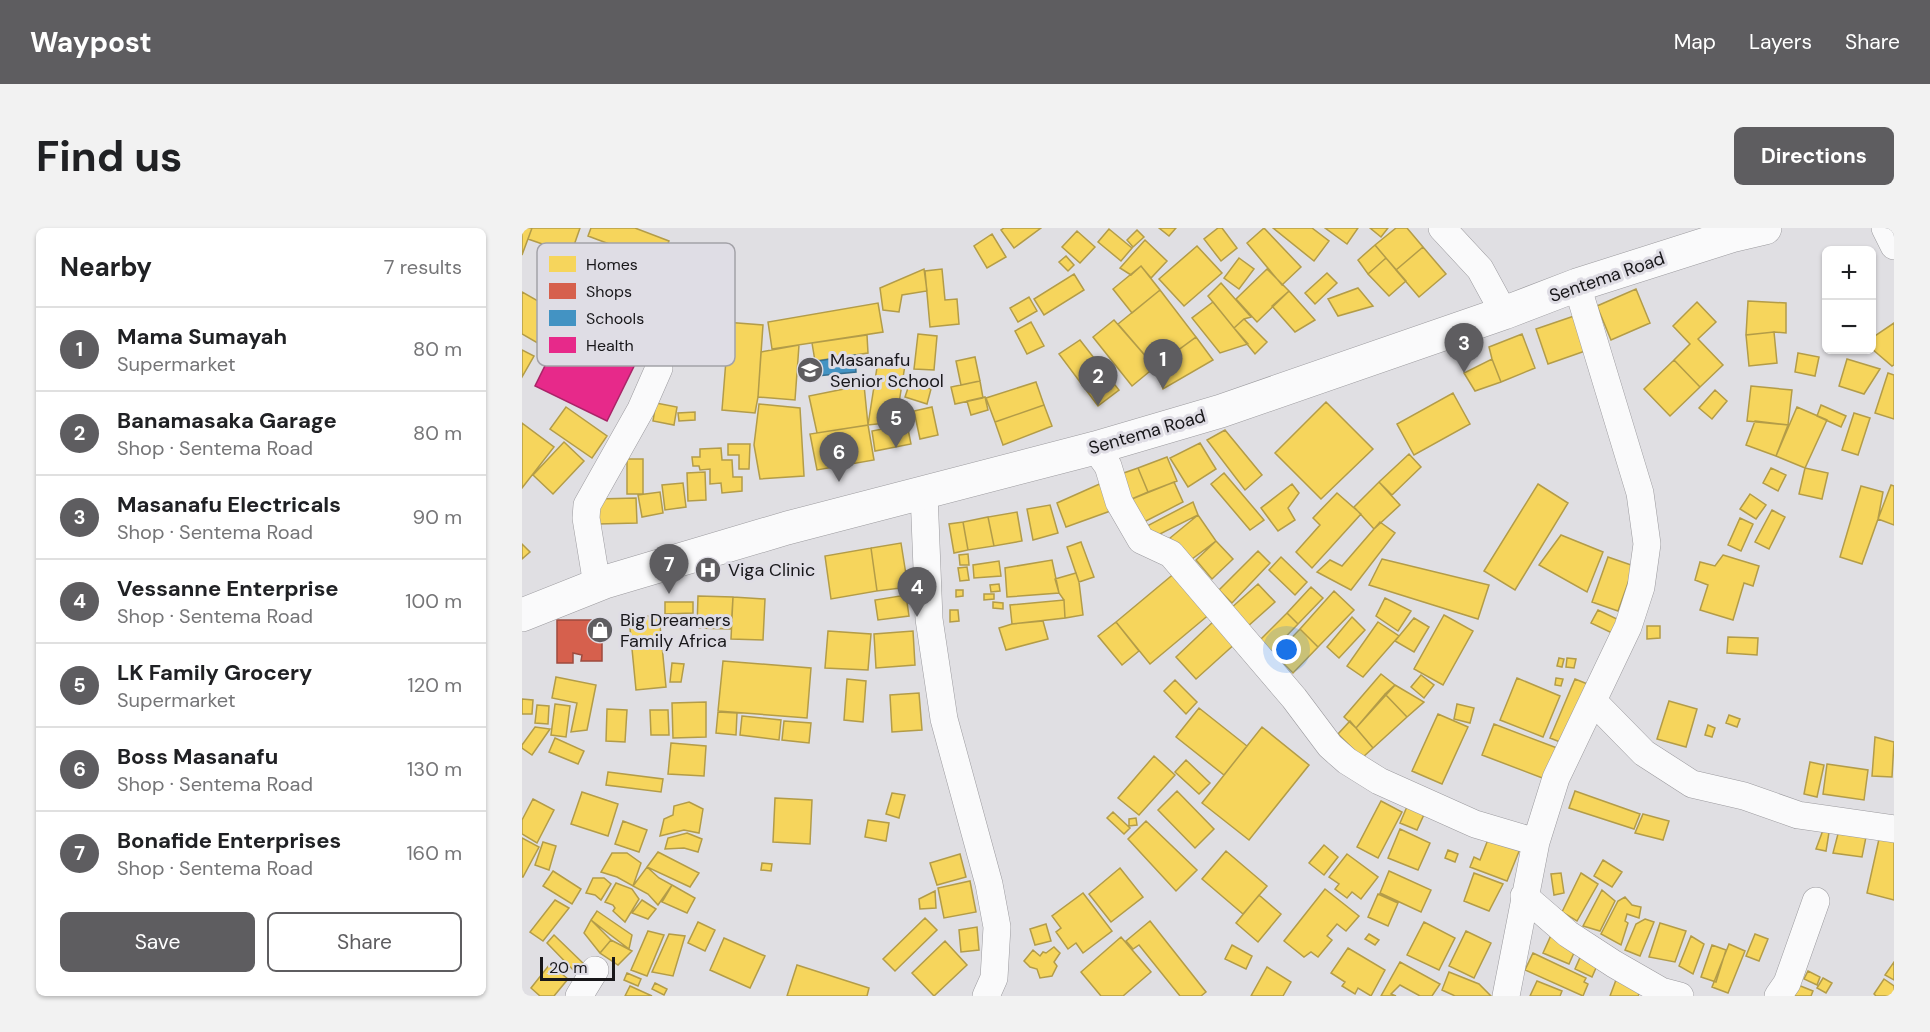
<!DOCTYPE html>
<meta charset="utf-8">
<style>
body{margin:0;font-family:"DM Sans",sans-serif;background:#f2f2f2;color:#202124}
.controls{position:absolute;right:18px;top:18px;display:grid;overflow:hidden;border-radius:9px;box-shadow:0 2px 4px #0004}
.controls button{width:54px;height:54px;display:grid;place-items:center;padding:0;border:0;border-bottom:2px solid #e0e0e0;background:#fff;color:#202124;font:30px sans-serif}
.scale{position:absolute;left:18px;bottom:15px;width:75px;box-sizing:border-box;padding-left:6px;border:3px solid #18171a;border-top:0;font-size:16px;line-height:21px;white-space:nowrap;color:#18171a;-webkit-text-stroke:4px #dfdde5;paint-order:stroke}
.you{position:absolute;left:765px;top:422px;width:21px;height:21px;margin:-15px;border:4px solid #fff;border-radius:50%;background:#1a73e8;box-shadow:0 0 0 9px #1a73e833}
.badge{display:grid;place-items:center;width:39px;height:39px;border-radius:50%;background:#5e5d60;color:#fff;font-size:20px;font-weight:700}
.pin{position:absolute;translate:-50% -50px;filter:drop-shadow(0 2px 3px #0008)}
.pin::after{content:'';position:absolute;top:32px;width:21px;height:18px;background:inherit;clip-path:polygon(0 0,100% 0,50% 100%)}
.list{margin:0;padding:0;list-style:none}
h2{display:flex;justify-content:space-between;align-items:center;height:78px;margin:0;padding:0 24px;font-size:26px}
h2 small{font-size:20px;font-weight:400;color:#757577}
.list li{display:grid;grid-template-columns:39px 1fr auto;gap:18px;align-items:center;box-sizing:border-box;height:84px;padding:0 24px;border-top:2px solid #e0e0e0}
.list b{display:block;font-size:22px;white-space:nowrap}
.list p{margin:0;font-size:20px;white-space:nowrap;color:#757577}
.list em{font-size:20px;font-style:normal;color:#757577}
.actions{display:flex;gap:12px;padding:18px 24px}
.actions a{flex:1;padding:14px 0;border:2px solid #5e5d60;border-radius:9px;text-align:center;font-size:21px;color:#5e5d60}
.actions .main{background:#5e5d60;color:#fff}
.map{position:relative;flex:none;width:1372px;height:768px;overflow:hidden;border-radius:9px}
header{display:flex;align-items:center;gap:36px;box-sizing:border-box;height:84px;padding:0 30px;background:#5e5d60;color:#fff}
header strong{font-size:28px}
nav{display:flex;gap:33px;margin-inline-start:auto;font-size:21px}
.intro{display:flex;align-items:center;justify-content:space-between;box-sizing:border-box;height:144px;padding:0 36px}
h1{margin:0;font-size:42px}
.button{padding:15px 27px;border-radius:9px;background:#5e5d60;color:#fff;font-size:21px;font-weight:700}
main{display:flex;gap:36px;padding:0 36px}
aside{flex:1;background:#fff;border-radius:9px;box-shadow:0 2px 4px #0004}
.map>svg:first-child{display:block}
</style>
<header>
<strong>Waypost</strong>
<nav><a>Map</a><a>Layers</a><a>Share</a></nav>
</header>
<div class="intro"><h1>Find us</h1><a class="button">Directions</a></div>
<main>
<aside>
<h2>Nearby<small>7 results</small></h2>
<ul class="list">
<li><span class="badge">1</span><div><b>Mama Sumayah</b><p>Supermarket</p></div><em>80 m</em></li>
<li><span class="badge">2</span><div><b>Banamasaka Garage</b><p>Shop · Sentema Road</p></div><em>80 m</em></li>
<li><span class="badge">3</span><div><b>Masanafu Electricals</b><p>Shop · Sentema Road</p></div><em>90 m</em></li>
<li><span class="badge">4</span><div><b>Vessanne Enterprise</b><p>Shop · Sentema Road</p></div><em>100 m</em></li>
<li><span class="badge">5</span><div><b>LK Family Grocery</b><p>Supermarket</p></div><em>120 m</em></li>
<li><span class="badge">6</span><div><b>Boss Masanafu</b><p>Shop · Sentema Road</p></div><em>130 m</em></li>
<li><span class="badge">7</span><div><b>Bonafide Enterprises</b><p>Shop · Sentema Road</p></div><em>160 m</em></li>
</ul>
<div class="actions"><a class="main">Save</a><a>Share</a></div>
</aside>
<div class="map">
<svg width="1372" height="768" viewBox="0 0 1372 768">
<rect width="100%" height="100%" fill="#e0dfe3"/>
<path fill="#f6d55c" stroke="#b39c48" stroke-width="1.5" d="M0,0H10L0,27Z
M10,0H58L49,26L6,11Z
M69,0H113L147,13L138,35L66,8Z
M482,0H519L492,20L479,2Z
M637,0H654L647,8Z
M696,0H700L715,20L699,33L682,11Z
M742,0L779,39L760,57L725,15Z
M751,0H790L807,13L792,33Z
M803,0H836L825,16Z
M848,0H866L859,9Z
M874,0H885L901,19L874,42L853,17Z
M587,1L610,20L599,33L576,14Z
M615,2L622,9L611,19L605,12Z
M555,3L573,19L558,35L540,19Z
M470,6L484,29L465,40L452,18Z
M623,12L645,33L629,50L619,38L609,47L598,40Z
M853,17L864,30L846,46L836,32Z
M675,18L700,45L662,78L637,51Z
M901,19L924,46L897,69L874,42Z
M544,28L552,37L546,43L537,34Z
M717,30L732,41L717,61L702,50Z
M864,30L884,53L867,68L846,46Z
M619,38L638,62L610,85L591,61Z
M402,41L405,63L380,67L377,84L361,82L358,60Z
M420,41L423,72L435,71L437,96L408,99L403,43Z
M745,41L767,63L735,94L714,71Z
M805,45L815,55L793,76L783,65Z
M552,46L562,62L522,87L512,71Z
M699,55L729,89L722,91L712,100L686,68Z
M836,60L851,78L816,88L806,71Z
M1114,61L1128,95L1089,112L1075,78Z
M638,62L674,109L633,139L596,96Z
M767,63L793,92L773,104L750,78Z
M0,64L37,85L19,117L0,106Z
M507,69L515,83L496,94L488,80Z
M1226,73L1264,75V105L1252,104L1224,107Z
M691,74L712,100L726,116L698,125L670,90Z
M1175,74L1194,94L1176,111L1201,137L1178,159L1152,132L1168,116L1151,98Z
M356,75L361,104L250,121L246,94Z
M1055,87L1066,122L1026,136L1014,101Z
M164,91L241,97L236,169L233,185L200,182L204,132L161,129Z
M722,91L745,114L733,126L712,100Z
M592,92L633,139L610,158L571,109Z
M509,94L522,118L505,126L493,103Z
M1372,95V137L1370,138L1350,121V110Z
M1252,104L1255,135L1227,138L1224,107Z
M396,106L415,108L412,142L392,141Z
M1000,106L1013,140L979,154L970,131L967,119Z
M345,107L346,125L293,133L290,115Z
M674,109L691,132L641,161L633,139Z
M558,112L597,162L576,178L537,126Z
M277,117L273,172L236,169L239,124Z
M0,122L12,128L0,149Z
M1276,125L1297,129L1293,148L1273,144Z
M453,129L458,153L439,157L434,133Z
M970,131L979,154L953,163L942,145Z
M1325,131L1358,141L1342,166L1317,158Z
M1152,132L1178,159L1148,188L1122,161Z
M356,133L383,137L374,194L346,197Z
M1366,145L1372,147V191L1353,185Z
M458,153L461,170L433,176L429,159Z
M388,154L409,161L405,176L383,169Z
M514,154L522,177L473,194L464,170Z
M342,157L346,197L295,205L287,168Z
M1229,158L1270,162L1266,197L1225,193Z
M1193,162L1205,173L1190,191L1177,180Z
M931,165L948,196L892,227L875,196Z
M463,169L466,182L449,187L445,173Z
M804,174L851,221L799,271L753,225Z
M134,175L155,179L152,197L131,193Z
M237,176L278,180L282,248L238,251L232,217Z
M522,177L530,198L481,217L473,194Z
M1299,177L1324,188L1319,199L1295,188Z
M44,179L85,208L70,230L28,201Z
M410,179L416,207L398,211L392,183Z
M1275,179L1305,192L1283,240L1254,228Z
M173,184V192L157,193L156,185Z
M1332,185L1348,190L1336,227L1320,222Z
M1233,193L1266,197L1254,228L1224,217Z
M0,195L32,219L0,260Z
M385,196L389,216L353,223L350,203Z
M346,197L352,232L295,242L288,206Z
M703,202L740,247L723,262L685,212Z
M42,214L62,233L31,266L11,247Z
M678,215L694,241L666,259L648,230Z
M206,216H228L227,241H217V227H206Z
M199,220L200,232H210L211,249H220V263L200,265L199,255L188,256V241L178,242L177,238H171L170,229H178V221Z
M887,226L899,239L870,267L857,254Z
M645,229L655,253L626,264L616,240Z
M105,231H121V266H105Z
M616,240L626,264L605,273L596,247Z
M1249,240L1264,247L1256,263L1241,255Z
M1283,240L1306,245L1300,271L1277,266Z
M183,244L184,272L166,273L165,245Z
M702,245L742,292L728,302L689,256Z
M582,254L594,281L544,299L535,275Z
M652,254L661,274L620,295L605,273Z
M857,254L878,277L852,301L832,279Z
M161,255L164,279L143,282L140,257Z
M770,256L777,265L766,280L773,292L756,303L739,280Z
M1016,256L1046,275L993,362L962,343Z
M1369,257L1372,258V297L1356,291Z
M1339,258L1361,264L1356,291L1340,336L1318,329Z
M138,264L141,285L120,289L116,267Z
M815,265L839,286L790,340L774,324L798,297L791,290Z
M1228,266L1244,277L1234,291L1218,281Z
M114,270L115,295L76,296L75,271Z
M671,274L676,287L630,310L625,298Z
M528,277L536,305L511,312L505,281Z
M1250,282L1263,289L1247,321L1233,314Z
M495,284L500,313L472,318L466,289Z
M676,287L694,313L666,334L648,310Z
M466,289L472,318L446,322L441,294Z
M1218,290L1231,296L1219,323L1206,317Z
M441,294L446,322L432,325L427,296Z
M858,294L873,305L829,362L795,344L808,332L820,338Z
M1039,307L1081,324L1065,364L1017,337Z
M694,313L711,331L690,351L674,332Z
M559,314L572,349L557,354L545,319Z
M379,315L386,359L355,363L349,320Z
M0,316L8,324L0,331Z
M349,320L355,363L309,371L303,328Z
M736,323L748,335L710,375L697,362Z
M446,326L447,337H438L437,327Z
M1201,327L1237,338L1231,358L1222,355L1211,392L1178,382L1186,357L1173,352L1178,334L1193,338Z
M759,329L785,354L773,367L747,342Z
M1086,329L1112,338L1096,383L1070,374Z
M860,331L967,357L956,391L847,357Z
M530,332L537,365L485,369L483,340Z
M477,333L479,348L452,350L451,337Z
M445,339L447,352L438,353L436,340Z
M654,344L689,385L628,436L594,394Z
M554,345L557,354L561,387L543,390L542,372L537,365L533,351Z
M477,356L478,363L469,364L468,357Z
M736,356L753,374L725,399L708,381Z
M789,359L801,370L776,396L765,385Z
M434,362H441V368L434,369Z
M812,363L832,382L796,419L778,401Z
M462,366H472V371L462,372Z
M384,367L387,388L356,392L353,372Z
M176,368L211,369L209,401L175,400Z
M211,369L243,371L241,412L209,411Z
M863,370L889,383L876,403L854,388Z
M542,372L543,390L490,396L488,377Z
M143,374H171V385L143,386Z
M471,374L481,375V381L471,380Z
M428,382H436L437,393L428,394Z
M1076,382L1097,392L1090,405L1069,395Z
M765,385L776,396L748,425L737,413Z
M137,387L144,459L114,462L107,390Z
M922,387L951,403L921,457L892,441Z
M830,389L843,402L817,430L805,419Z
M892,390L907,399L892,424L873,413Z
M694,391L715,414L674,451L654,429Z
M521,393L526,411L484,422L477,400L490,396Z
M594,394L617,423L600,437L576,408Z
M856,394L877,408L841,449L825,438Z
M1125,398H1138V410L1125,411Z
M778,401L796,419L771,445L753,427Z
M306,403L349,406L346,442L303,440Z
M391,403L393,437L354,440L352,406Z
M1206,409L1236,410L1235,427L1205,425Z
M1037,430L1042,431L1040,439L1035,438Z
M1045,430L1054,431L1052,440L1044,439Z
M201,433L289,440L285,490L196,483Z
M150,435L162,436L159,454H148Z
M859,446L873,457L834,500L822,489Z
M899,447L912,457L902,470L889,459Z
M34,449L74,457L65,502L49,504L55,475L30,470Z
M995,450L1038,468L1021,509L978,492Z
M1034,450L1041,451L1039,458L1033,457Z
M325,451L344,453L341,494L322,492Z
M1053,451L1068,457L1043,516L1028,510Z
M653,452L675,474L664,486L642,463Z
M873,457L902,474L885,489L863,466Z
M397,465L400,502L370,504L368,467Z
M863,466L885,489L851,520L834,500Z
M0,471L11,472L10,486H0Z
M1147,473L1175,481L1164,519L1135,511Z
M184,474V509L151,510L150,475Z
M33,476L48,478L44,509L29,507Z
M935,476L952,480L948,495L932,491Z
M15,477L27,478L26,496L13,495Z
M677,480L725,518L702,547L654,509Z
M85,481L105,482L103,514L84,513Z
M128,482H146L147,507H129Z
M196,484L215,485L214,507L194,505Z
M916,486L946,499L920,556L890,543Z
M1207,487L1218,491L1215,499L1204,495Z
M220,488L259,492L257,512L218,507Z
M262,493L289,495L287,515L260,512Z
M828,493L851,520L840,530L816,506Z
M972,496L1035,520L1023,551L960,527Z
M1186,497L1193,500L1190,509L1183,507Z
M13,499L28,501L10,527L0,520V517Z
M740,499L787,537L727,612L680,575Z
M1353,509L1372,514L1370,549L1350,548Z
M33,510L62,523L56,536L27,524Z
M149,515L184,518L182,548L146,546Z
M632,528L653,547L617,587L596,570Z
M664,532L688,555L677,566L653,544Z
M1288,534L1302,537L1295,569L1282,566Z
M1305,536L1346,542L1342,572L1301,566Z
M86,544L141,551L139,564L84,557Z
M655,563L692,601L673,620L636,582Z
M1053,563L1118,586L1112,601L1047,580Z
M60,564L96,576L86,608L49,596Z
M370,565L383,567L377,590L364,586Z
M253,570L290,572L288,616L251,614Z
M11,571L32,582L15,615L0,606V592Z
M859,573L880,584L856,630L835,619Z
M167,574L181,581L177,605L162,602L138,608L142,591L151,587L152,578Z
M887,574L904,582L895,602L878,595Z
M591,584L608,600L602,606L585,590Z
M1121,586L1147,593L1141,612L1113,605Z
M614,590L615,597L607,598V591Z
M346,592L367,595L364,613L343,609Z
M101,593L125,602L117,624L93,616Z
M624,593L675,642L654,663L606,611Z
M1304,594L1308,598L1304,623L1294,621Z
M878,601L908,615L896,642L866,630Z
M1317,602L1345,604L1340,629L1311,625Z
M1359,602L1372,606V672L1345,665Z
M969,604L1000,616L985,653L948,639L952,629L958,632Z
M165,605L180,611L176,624L162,620L143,621L146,610Z
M0,610L17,619L1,649H0Z
M21,614L34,618L27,642L13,637Z
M802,617L816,629L802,647L787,635Z
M926,622L936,626L933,634L923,630Z
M704,623L745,658L721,686L680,651Z
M136,624L177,645L168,659L125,639Z
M90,625H105L119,635L111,658L95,649L79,644Z
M438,626L444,649L415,657L408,635Z
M825,626L856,649L839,671L830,664L825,670L813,661L817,656L807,649Z
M1081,632L1100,644L1090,659L1072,648Z
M240,635L250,636L249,643L239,642Z
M125,639L137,650L150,657L136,677L126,666L111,658Z
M598,640L621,669L589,694L567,666Z
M31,643L59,661L50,676L21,658Z
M867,643L909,662L899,684L858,665Z
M952,645L981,656L967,683L942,673Z
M1039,645L1042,665L1032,667L1029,646Z
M1059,645L1076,656L1055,693L1040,684Z
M71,650H82L89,656L79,672L73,667L64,665Z
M448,653L454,684L422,690L416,660Z
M94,655L110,661L117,671L103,694L91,683L93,680L91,677L83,674Z
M150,657L173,670L165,685L140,674Z
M803,661L837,688L824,703L815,696L805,708L810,712L796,729L789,724L782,729L762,713Z
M1080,662L1093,673L1078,703L1061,698Z
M413,663L414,680L398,681L397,671Z
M561,665L590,703L561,725L554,715L546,721L534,704L539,700L530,688Z
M856,666L876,675L866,698L846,689Z
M737,667L759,686L736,714L714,695Z
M1103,669L1110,677L1119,679L1117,690L1105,686L1103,693L1106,695L1099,717L1079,706L1096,673Z
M33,672L47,680L21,713L8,704Z
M120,672L134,681L126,691L110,685Z
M75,683L110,707L107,721L69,692Z
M403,690L415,702L373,743L361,731Z
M1123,691L1132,694L1118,728L1103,722L1114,696Z
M69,692L89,712L78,725L62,705Z
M628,693L684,764L679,768H658L617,717L611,721L604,713Z
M176,694L193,702L183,723L166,715Z
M902,694L933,710L917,742L885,727Z
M1138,695L1164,703L1153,734L1127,729Z
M524,696L529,713L513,717L508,701Z
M455,699L457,722L439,724L437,702Z
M126,703L142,707L125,748L109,742Z
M944,703L969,715L952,750L927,738Z
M1030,705L1056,716L1047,736L1021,725Z
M147,706L163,708L151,748L130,744Z
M847,706L857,712L853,717L843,711Z
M1233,706L1246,711L1237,733L1224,728Z
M32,707L65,739L57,748L25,715Z
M1169,708L1182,716L1171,746L1157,738Z
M599,709L629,744L601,768H579L559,744Z
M202,710L243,728L228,760L188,742Z
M89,712L110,723L96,737L78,725Z
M423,713L445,737L412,768L390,745Z
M1207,716L1223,723L1206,765L1190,759Z
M710,717L730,728L724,741L703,731Z
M1190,717L1204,722L1194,754L1179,749Z
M532,719L538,725L532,734L535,738L530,748L518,750L515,741L508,739L502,733L511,722L518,728L521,724L524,725Z
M826,720L863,742L849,768L836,760L833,766L820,758L823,754L809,745Z
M1011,725L1064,750L1062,754L1066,756L1061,768L1003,742Z
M1060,725L1077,733L1070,749L1053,741Z
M878,734L918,756L910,768H898L878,757L869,766L874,768H859Z
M1372,734V752L1363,747Z
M28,736L46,751L32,768H18L9,760Z
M275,737L347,760L345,768H265Z
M745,739L769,754L761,768H729Z
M1286,743L1298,749L1295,757L1282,751Z
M927,744L957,756L969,768H933L920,762Z
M105,745L119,751L116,758L102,752Z
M1301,750L1310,755L1304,765L1295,760Z
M1362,751L1372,758V768H1354L1352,766Z
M1094,752L1119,762L1116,768H1088Z
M1015,753L1040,763L1038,768H1008Z
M133,755L145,761L142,767L130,761Z
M1276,757L1291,763L1289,768H1272Z
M108,758L130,768H103Z"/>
<path fill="#d6604d" stroke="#9d4a3e" stroke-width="1.5" d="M35,392H80V433H59L60,427L51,425V435H35Z"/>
<path fill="#4393c3" stroke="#366e90" stroke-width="1.5" d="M333,127L334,144L285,149L283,135Z"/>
<path fill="#e7298a" stroke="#a92468" stroke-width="1.5" d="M50,83L122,118L85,193L13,158Z"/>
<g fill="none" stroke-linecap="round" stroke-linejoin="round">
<g stroke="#9b9a9e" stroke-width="28">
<path id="minor" d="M920,0L958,41L982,85
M1363,0L1372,18
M573,220L586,238L597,274L619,312L649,326L772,470L808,518L825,533L857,553L953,596L1014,614
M402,265L407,391L422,491L467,656L475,699L472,750L464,768
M75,357L64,290L65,277L119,181L137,140
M1071,473L1122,525L1170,556L1222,568L1276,587L1372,601
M1002,668L1046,706L1092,736L1139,763L1158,768
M57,768L73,742
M984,768L1014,614L1034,550L1106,399L1119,359L1125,316L1118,265L1055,57
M1256,768L1265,755L1294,673"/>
</g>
<g stroke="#9b9a9e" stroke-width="34">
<path id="secondary" d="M0,387L83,354L265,300L573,220L699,183L982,85L1055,57L1209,8L1243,0"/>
</g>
<use href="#minor" stroke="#fafafb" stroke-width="27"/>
<use href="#secondary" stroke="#fafafb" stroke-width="33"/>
</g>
<defs>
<g id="school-disc" transform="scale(1.35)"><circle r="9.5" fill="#5e5d60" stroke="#dfdde5"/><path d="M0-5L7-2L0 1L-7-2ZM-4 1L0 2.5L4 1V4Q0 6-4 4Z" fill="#fff"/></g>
<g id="hospital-disc" transform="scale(1.35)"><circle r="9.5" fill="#5e5d60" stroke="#dfdde5"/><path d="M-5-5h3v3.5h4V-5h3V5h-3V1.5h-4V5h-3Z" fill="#fff"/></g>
<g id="shop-disc" transform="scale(1.35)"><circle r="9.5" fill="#5e5d60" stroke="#dfdde5"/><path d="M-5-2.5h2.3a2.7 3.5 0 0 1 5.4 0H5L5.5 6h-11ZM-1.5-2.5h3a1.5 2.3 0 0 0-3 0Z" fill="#fff"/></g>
</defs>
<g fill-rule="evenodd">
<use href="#school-disc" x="288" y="142"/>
<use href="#hospital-disc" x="186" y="342"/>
<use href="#shop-disc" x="78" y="402"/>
</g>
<g text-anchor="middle" stroke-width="6" stroke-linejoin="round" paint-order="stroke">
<g font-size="18" fill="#18171a" stroke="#dfdde5">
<text transform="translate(1085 49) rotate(-19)" y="6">Sentema Road</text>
<text transform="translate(625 204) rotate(-16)" y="6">Sentema Road</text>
</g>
<g font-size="18" fill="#18171a" stroke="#dfdde5" text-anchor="start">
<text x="308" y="138">Masanafu<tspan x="308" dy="21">Senior School</tspan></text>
<text x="206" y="348">Viga Clinic</text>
<text x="98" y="398">Big Dreamers<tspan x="98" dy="21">Family Africa</tspan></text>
</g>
</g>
<rect x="15" y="15" width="198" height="123" rx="9" fill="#dfdde5" stroke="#a3a2a8" stroke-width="1.5"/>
<rect x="27" y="28" width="27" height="16" fill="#f6d55c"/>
<rect x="27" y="55" width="27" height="16" fill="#d6604d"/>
<rect x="27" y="82" width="27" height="16" fill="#4393c3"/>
<rect x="27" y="109" width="27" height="16" fill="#e7298a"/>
<g font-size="16" fill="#18171a">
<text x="64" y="42">Homes</text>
<text x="64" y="69">Shops</text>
<text x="64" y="96">Schools</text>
<text x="64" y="123">Health</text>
</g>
</svg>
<div class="controls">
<button>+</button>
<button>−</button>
</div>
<div class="scale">20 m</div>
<div class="you"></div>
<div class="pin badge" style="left:641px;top:161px">1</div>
<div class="pin badge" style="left:576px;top:178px">2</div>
<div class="pin badge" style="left:942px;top:145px">3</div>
<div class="pin badge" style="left:395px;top:389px">4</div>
<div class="pin badge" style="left:374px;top:220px">5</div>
<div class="pin badge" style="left:317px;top:254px">6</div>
<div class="pin badge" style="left:147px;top:366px">7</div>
</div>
</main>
